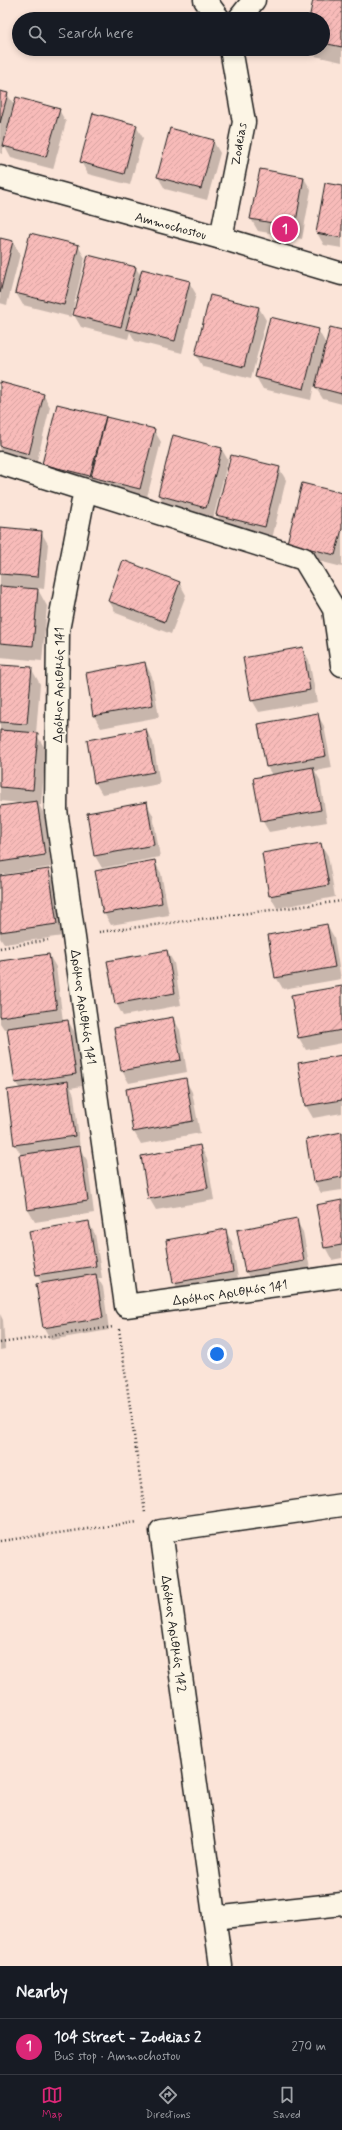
<!DOCTYPE html>
<meta charset="utf-8">
<style>
body{margin:0;font-family:Mynerve,sans-serif;background:#20242c;color:#f1f3f6}
.you{position:absolute;left:217px;top:1354px;width:14px;height:14px;margin:-10px;border:3px solid #fff;border-radius:50%;background:#1a73e8;box-shadow:0 0 0 6px #1a73e833}
.badge{display:grid;place-items:center;width:26px;height:26px;border-radius:50%;background:#db2777;color:#fff;font-size:13px;font-weight:700}
.pin{position:absolute;translate:-50% -50%;border:2px solid #fff;box-shadow:0 1px 4px #0006}
.list{margin:0;padding:0;list-style:none}
h2{display:flex;justify-content:space-between;align-items:center;height:52px;margin:0;padding:0 16px;font-size:17px}
h2 small{font-size:13px;font-weight:400;color:#9ea1a6}
.list li{display:grid;grid-template-columns:26px 1fr auto;gap:12px;align-items:center;box-sizing:border-box;height:56px;padding:0 16px;border-top:1px solid #363941}
.list b{display:block;font-size:15px;white-space:nowrap}
.list p{margin:0;font-size:13px;white-space:nowrap;color:#9ea1a6}
.list em{font-size:13px;font-style:normal;color:#9ea1a6}
.icon{flex:none;width:22px;height:22px;fill:none;stroke:currentColor;stroke-width:2;stroke-linecap:round;stroke-linejoin:round}
.map{position:relative;flex:none;width:342px;height:1966px;overflow:hidden}
.search{position:absolute;background:#171b24;box-shadow:0 2px 6px #0003;left:12px;right:12px;top:12px;height:44px;display:flex;align-items:center;gap:10px;box-sizing:border-box;padding:0 14px;border-radius:22px;color:#9ea1a6;font-size:15px}
.sheet{height:108px;background:#171b24}
nav{display:flex;justify-content:space-around;align-items:center;box-sizing:border-box;height:56px;border-top:1px solid #363941;background:#171b24;font-size:11px;color:#9ea1a6}
nav a{display:grid;justify-items:center;gap:2px}
nav .on{color:#db2777}
.map>svg:first-child{display:block}
</style>
<div class="map">
<svg width="342" height="1966" viewBox="0 0 342 1966">
<defs>
<pattern id="building-hatch" width="6" height="6" patternUnits="userSpaceOnUse"><rect width="6" height="6" fill="#f8bbb9"/><path d="M-1 1l2-2M0 6l6-6M5 7l2-2" fill="none" stroke="#d4a09e"/></pattern>
</defs>
<rect width="100%" height="100%" fill="#fbe4d8"/>
<filter id="ink" filterUnits="userSpaceOnUse"><feTurbulence type="fractalNoise" baseFrequency=".025" numOctaves="2"/><feDisplacementMap in="SourceGraphic" scale="8" xChannelSelector="R" yChannelSelector="G"/><feConvolveMatrix kernelMatrix="1 2 1 2 8 2 1 2 1" color-interpolation-filters="sRGB"/></filter>
<g filter="url(#ink)">
<path fill="#0003" d="M314,0H342V62L315,56L311,49H323V19H310Z
M0,92L7,94L15,106L59,110L66,122L53,169L11,158L4,145L2,154L0,153Z
M136,126L143,138L130,185L88,174L81,162Z
M213,141L220,153L207,200L165,189L158,177Z
M304,178L311,190L302,239L258,231L251,219Z
M342,187V248L324,245L317,233Z
M31,234L78,246L85,258L71,317L23,305L16,293Z
M0,239L13,242L20,254L7,305L0,303Z
M136,268L141,276L189,282L196,294L182,353L135,341L130,332L128,339L81,327L74,315Z
M259,308L266,320L251,379L203,367L196,355Z
M318,330L326,344L342,331V404L323,399L314,385L311,400L263,389L256,377Z
M0,383L43,394L50,407L36,465L0,456Z
M105,417L107,420L154,430L161,442L146,501L50,476L43,464Z
M173,436L221,448L228,460L213,519L166,507L159,495Z
M279,468L286,480L272,539L224,527L217,515Z
M342,494V567L295,555L288,543Z
M0,528L41,532L48,544L44,589L37,588L47,606L42,661L0,657Z
M179,582L186,595L171,634L116,613L109,601Z
M302,648L309,660L317,702L259,712L252,700Z
M145,663L152,676L159,717L101,728L94,716L87,674Z
M0,666L31,668L40,684L36,734L46,750L41,805H39L44,814L51,867L0,875V807L21,803L0,801Z
M317,714L324,726L332,768L315,771L320,780L327,822L269,832L262,820L272,775L267,767L259,725Z
M146,730L153,742L160,784L102,794L95,782Z
M146,803L153,815L160,857L102,868L95,856Z
M321,844L328,856L335,897L277,908L270,896Z
M154,861L161,873L169,915L111,925L104,913Z
M48,870L55,882L63,936L4,944L0,938V877Z
M327,925L334,937L341,979L283,989L276,977Z
M167,951L174,963L181,1005L123,1016L116,1003Z
M49,955L56,967L63,1021H68L75,1033L82,1086L71,1088L74,1095L80,1149L87,1160L94,1213L35,1222L28,1210L22,1156L15,1145L8,1091L20,1089L16,1083L8,1029H4L0,1023V962Z
M342,987V1043L306,1050L299,1038L292,996Z
M173,1018L180,1030L187,1072L129,1083L122,1071Z
M342,1056V1113L313,1118L306,1106Z
M185,1079L192,1092L200,1133L141,1144L134,1132L127,1090Z
M342,1133V1190L321,1193L314,1181Z
M200,1146L207,1158L214,1200L156,1210L149,1198Z
M342,1201V1258L332,1260L325,1247Z
M296,1220L303,1232L311,1274L253,1284L246,1272L238,1230Z
M88,1222L95,1234L102,1278H98L103,1287L109,1330L51,1340L44,1328L42,1284L37,1275L30,1232Z
M225,1230L232,1242L239,1284L181,1294L174,1282Z
M0,1314L3,1320L5,1349L0,1350Z"/>
<path fill="url(#building-hatch)" stroke="#1c1c1c" d="M313,0H342V47L323,43V19H309Z
M0,91L8,93L0,123Z
M16,97L60,109L46,157L3,146Z
M93,113L137,125L124,174L80,162Z
M170,128L214,140L201,189L157,177Z
M260,169L304,177L295,227L250,219Z
M325,183L342,186V238L316,233Z
M30,233L79,245L64,305L15,293Z
M0,238L13,241L0,293Z
M88,255L136,267L121,327L73,315Z
M142,269L190,281L175,341L126,329Z
M210,295L259,307L244,367L195,355Z
M270,317L319,329L304,389L255,377Z
M330,327L342,330V394L315,387Z
M0,382L44,394L29,454L0,446Z
M57,404L106,416L90,476L42,464Z
M106,417L155,429L140,489L91,477Z
M173,435L222,448L206,508L158,495Z
M231,455L280,467L265,527L216,515Z
M302,483L342,493V529L335,555L287,543Z
M0,527L42,531L38,577L0,574Z
M123,560L180,582L165,622L108,601Z
M0,586L38,589L33,646L0,643Z
M303,647L310,690L251,701L243,658Z
M145,662L153,705L93,716L86,673Z
M0,665L32,667L27,724L0,722Z
M318,713L326,756L266,767L258,724Z
M146,729L154,772L94,783L87,740Z
M0,730L38,733L33,790L0,787Z
M313,767L321,810L261,821L253,778Z
M37,801L45,855L0,862V806Z
M147,802L154,845L94,856L87,813Z
M321,843L329,885L269,896L262,853Z
M155,860L162,903L103,914L95,871Z
M49,869L57,924L0,932V876Z
M327,924L335,967L275,978L268,935Z
M167,950L175,993L115,1004L107,961Z
M49,954L57,1009L0,1017V961Z
M342,986V1030L298,1038L291,995Z
M173,1017L181,1060L121,1071L114,1028Z
M68,1020L76,1074L15,1083L7,1028Z
M342,1055V1100L305,1106L298,1063Z
M186,1078L193,1121L133,1132L126,1089Z
M68,1081L75,1136L14,1145L7,1090Z
M342,1132V1177L313,1182L306,1139Z
M200,1145L208,1188L148,1199L141,1156Z
M80,1146L88,1201L27,1210L19,1155Z
M342,1200V1245L324,1248L316,1205Z
M297,1218L304,1261L245,1272L237,1230Z
M89,1221L96,1266L36,1275L29,1231Z
M226,1229L233,1272L173,1283L166,1240Z
M96,1274L103,1318L43,1328L36,1284Z"/>
<g fill="none" stroke-linecap="round" stroke-linejoin="round">
<g stroke="#1c1c1c" stroke-width="25">
<path id="street" d="M205,0L219,19
M239,19L254,0
M221,238L244,122L231,49
M0,463L304,559L334,609L342,665
M85,490L58,630L56,810L126,1306L342,1276
M214,1918L342,1904
M221,1966L161,1531L342,1505"/>
</g>
<g stroke="#1c1c1c" stroke-width="25">
<path id="secondary" d="M0,177L221,238L342,274"/>
</g>
<path stroke="#1c1c1c" stroke-width="2.5" stroke-dasharray="1 3" stroke-linecap="butt" d="M99,932L342,901
M0,948L48,940
M119,1329L145,1513
M0,1343L113,1327
M0,1541L138,1522"/>
<use href="#street" stroke="#fcf5e5" stroke-width="22"/>
<use href="#secondary" stroke="#fcf5e5" stroke-width="22"/>
</g>
</g>
<g text-anchor="middle" stroke-width="4" stroke-linejoin="round" paint-order="stroke">
<g font-size="13" fill="#1c1c1c" stroke="#fcf5e5">
<text transform="translate(238 144) rotate(-81)" y="5">Zodeias</text>
<text transform="translate(171 225) rotate(15)" y="5">Ammochostou</text>
<text transform="translate(58 685) rotate(-89)" y="5">Δρόμος Αριθμός 141</text>
<text transform="translate(84 1007) rotate(82)" y="5">Δρόμος Αριθμός 141</text>
<text transform="translate(230 1292) rotate(-8)" y="5">Δρόμος Αριθμός 141</text>
<text transform="translate(175 1634) rotate(82)" y="5">Δρόμος Αριθμός 142</text>
</g>
</g>
</svg>
<div class="you"></div>
<div class="pin badge" style="left:285px;top:229px">1</div>
<div class="search"><svg class="icon" aria-label="search" viewBox="0 0 24 24"><circle cx="10" cy="10" r="6"/><path d="M15 15l6 6"/></svg>Search here</div>
</div>
<section class="sheet">
<h2>Nearby<small></small></h2>
<ul class="list">
<li><span class="badge">1</span><div><b>104 Street - Zodeias 2</b><p>Bus stop · Ammochostou</p></div><em>270 m</em></li>
</ul>
</section>
<nav>
<a class="on"><svg class="icon" aria-label="map" viewBox="0 0 24 24"><path d="M3 6l6-2 6 2 6-2v14l-6 2-6-2-6 2zM9 4v14M15 6v14"/></svg>Map</a>
<a><svg class="icon" aria-label="directions" viewBox="0 0 24 24"><path d="M12 3l9 9-9 9-9-9zM9 14v-3h6M13 9l2 2-2 2"/></svg>Directions</a>
<a><svg class="icon" aria-label="saved" viewBox="0 0 24 24"><path d="M7 4h10v16l-5-4-5 4z"/></svg>Saved</a>
</nav>
